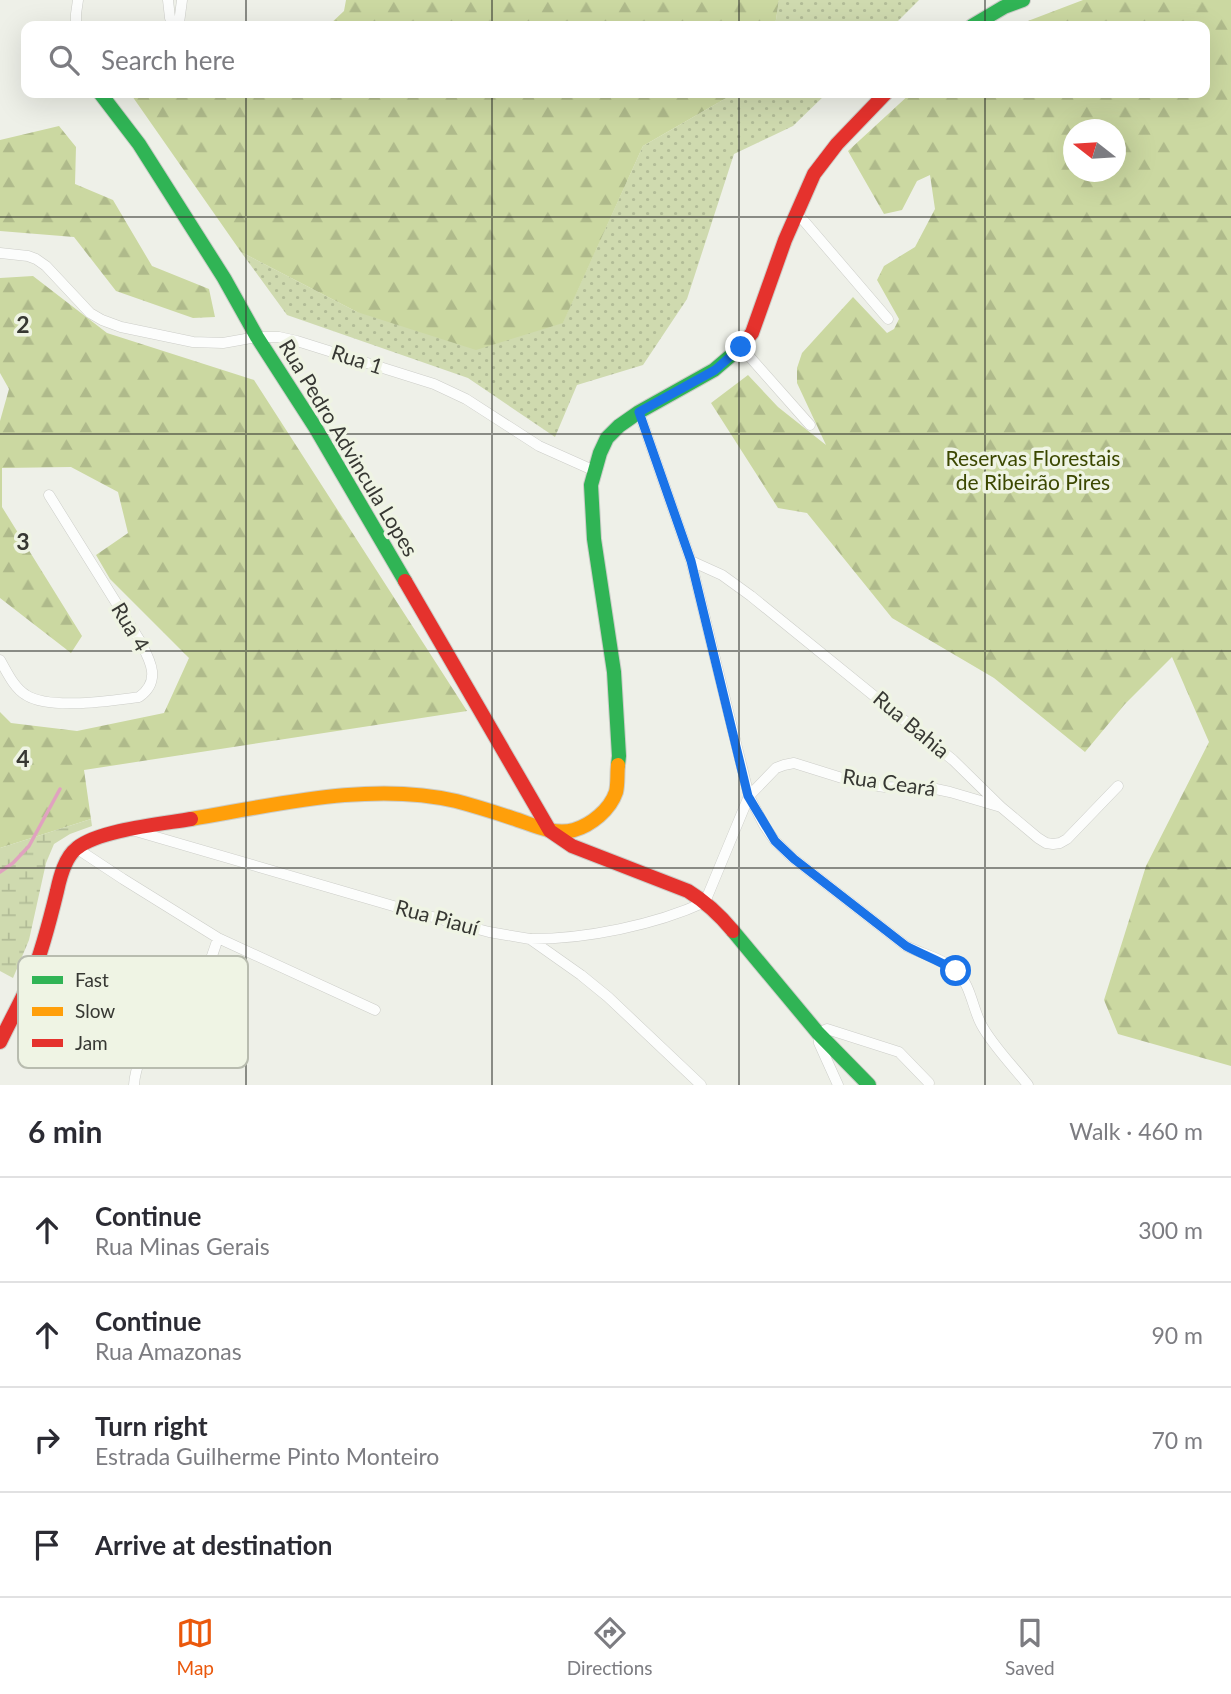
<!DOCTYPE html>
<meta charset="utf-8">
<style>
body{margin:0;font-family:Lato,sans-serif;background:#f7f7f7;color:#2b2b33}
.compass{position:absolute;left:1063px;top:119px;width:63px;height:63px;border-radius:50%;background:#fff;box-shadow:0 7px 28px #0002;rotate:287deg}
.stop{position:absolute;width:21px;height:21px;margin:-16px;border:5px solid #1a73e8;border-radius:50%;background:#fff}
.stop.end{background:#1a73e8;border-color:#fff;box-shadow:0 2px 7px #0008}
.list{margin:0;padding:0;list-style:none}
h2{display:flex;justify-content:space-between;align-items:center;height:91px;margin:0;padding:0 28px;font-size:30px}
h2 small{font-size:23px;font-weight:400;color:#7c7c81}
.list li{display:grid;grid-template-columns:46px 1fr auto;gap:21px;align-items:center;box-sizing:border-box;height:105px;padding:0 28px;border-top:2px solid #e1e1e2}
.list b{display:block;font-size:26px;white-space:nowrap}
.list p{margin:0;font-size:23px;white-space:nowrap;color:#7c7c81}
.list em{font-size:23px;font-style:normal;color:#7c7c81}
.icon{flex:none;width:38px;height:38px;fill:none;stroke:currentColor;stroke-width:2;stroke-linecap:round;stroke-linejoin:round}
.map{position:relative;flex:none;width:1231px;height:1085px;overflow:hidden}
.search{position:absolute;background:#fff;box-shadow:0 7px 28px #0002;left:21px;right:21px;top:21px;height:77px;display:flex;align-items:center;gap:18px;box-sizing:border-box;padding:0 24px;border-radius:14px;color:#7c7c81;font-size:26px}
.sheet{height:511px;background:#fff}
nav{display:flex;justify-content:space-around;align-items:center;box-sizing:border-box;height:98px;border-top:2px solid #e1e1e2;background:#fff;font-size:19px;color:#7c7c81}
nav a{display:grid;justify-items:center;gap:4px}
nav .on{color:#ea580c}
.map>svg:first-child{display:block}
</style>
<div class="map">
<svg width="1231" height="1085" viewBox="0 0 1231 1085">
<defs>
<pattern id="grass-dots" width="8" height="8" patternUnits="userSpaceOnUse" patternTransform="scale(1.75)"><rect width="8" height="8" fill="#cfdaaf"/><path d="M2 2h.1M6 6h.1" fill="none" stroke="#b2bc97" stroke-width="1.8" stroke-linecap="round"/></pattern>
<pattern id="forest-firs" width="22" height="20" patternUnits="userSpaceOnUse" patternTransform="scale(1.75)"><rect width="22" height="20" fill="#cbd8a1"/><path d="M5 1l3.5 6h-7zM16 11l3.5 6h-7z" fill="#afba8b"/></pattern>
<pattern id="wetland-marsh" width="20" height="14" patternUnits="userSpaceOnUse" patternTransform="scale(1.75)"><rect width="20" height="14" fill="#cfdaaf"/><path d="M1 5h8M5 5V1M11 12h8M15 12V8" fill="none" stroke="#b2bc97"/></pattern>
</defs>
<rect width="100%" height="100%" fill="#eef0e8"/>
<path fill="url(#grass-dots)" d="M779,0H919L893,26H775Z
M735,93H827L793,126L734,154L687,299L643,365L577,385L555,437L468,378L287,315L241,252L357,312L563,322L643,146Z"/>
<path fill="url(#forest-firs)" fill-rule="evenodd" d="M346,0H779L775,26H328L344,11Z
M1083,0H1231V1066L1118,1034L1104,1000L1146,866L1209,742L1172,657L1125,704L1085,752L994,678L892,618L807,513L778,508L711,403L748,375L778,407L826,445L797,383V368L802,353L853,297L887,333L894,329L899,319L877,280L884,266L915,247L935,209L930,175L917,181L902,210L884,214L848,151L911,93H1205V26H1015ZM1074,130H1116V172H1074Z
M130,93H735L643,146L563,323L476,350L357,312L241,252Z
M59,126L76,147L75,184L113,200L152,266L209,289L215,317L193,318L116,291L74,237L0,231V140Z
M33,276L107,333L254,380L467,711L84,770L91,819L0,848V712L11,723L77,731L164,713L189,658L110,579L96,555L128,533L118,492L71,467L2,468V507L82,636L71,653L0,598V421L9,389L0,373V278Z"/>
<path fill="url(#wetland-marsh)" d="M91,819L92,826L70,834L54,844L46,863L29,940L13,978L0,971V848Z"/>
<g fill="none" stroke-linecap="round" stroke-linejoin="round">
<path stroke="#e0a2bf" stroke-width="3.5" d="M0,872L13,863L29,846L60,789"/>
<g stroke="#cccdc8" stroke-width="11">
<path id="street" d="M168,0L170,18L175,25L179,23L182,0
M76,26V14L78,0
M797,215L804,221L888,319
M0,253L28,256L36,259L46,266L90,313L102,320L121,327L193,342L223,343L257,337H279L297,341L434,384L466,399L539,446L595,471
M741,347L810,425
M639,412L691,561L749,796L764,825L775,841L794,859L906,946C922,954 942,958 955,970C971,984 972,1007 981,1024C992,1045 1013,1066 1028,1085
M691,561L722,575L751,596L953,760L1001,807L1038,838L1046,843L1053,844L1060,843L1067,839L1118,786
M0,660C7,672 14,688 26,695C49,710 111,701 139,697C162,681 150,660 140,641L49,495
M132,830L414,912L489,932L530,939L581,975L608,997L701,1085
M76,848L123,879L218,938L375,1010
M531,939C586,939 655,925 705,902L749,796L776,768L784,765L794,763L858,783L885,787L931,788L950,792L1001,807
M134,1085C135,1068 145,1043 156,1030C168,1017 186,1008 195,993C206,976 212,956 218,938
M838,1085L819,1043L818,1033L827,1029L899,1052L929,1083"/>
</g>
<g stroke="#cccdc8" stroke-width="16">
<path id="fast" d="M972,26L1004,7L1023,0
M100,93L139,144L224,278L257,337L315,427L405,581
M618,765L619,756L614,672L594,539L591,485L600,453L607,438L619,426L639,412L714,370L741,347L746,340
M733,931L818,1033L869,1085"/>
</g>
<g stroke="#cccdc8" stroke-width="16">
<path id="slow" d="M191,819C275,805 371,781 456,801C475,806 494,812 512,818C532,824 553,836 574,830C591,825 610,810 616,792C618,784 617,774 618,765"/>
</g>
<g stroke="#cccdc8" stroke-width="16">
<path id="jam" d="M746,340L752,333L785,240L814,174L837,144L886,93
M405,581L550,831L572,846L688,891C706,902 719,914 733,931
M0,1042C10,1021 22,1000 31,979C42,951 50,920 57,891C60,877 65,857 77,848C99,830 162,824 191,819"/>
</g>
<use href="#street" stroke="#fcfdfc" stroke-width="10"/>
<use href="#fast" stroke="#30b455" stroke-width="14"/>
<use href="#slow" stroke="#ff9f0a" stroke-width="14"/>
<use href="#jam" stroke="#e5322d" stroke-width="14"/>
</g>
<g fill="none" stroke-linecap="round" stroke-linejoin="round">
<path stroke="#1a73e8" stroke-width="9" d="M741,347L715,370L639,412L691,561L748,796L775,841L794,859L906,946C923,955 940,961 956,971"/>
</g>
<path fill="none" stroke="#373833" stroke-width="2" stroke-opacity="0.55" d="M246,0V26M492,0V26M739,0V26M985,0V26M246,93V1085M492,93V1085M739,93V1085M985,93V1085M0,217H1231M0,434H1231M0,651H1231M0,868H1231"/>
<g text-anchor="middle" stroke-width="7" stroke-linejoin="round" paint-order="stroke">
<g font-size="21" fill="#373833" stroke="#eff4e4">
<text transform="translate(357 360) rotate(18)" y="7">Rua 1</text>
<text transform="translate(348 448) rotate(59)" y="7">Rua Pedro Advincula Lopes</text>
<text transform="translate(130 627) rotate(59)" y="7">Rua 4</text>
<text transform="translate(911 725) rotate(40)" y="7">Rua Bahia</text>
<text transform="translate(889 783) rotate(8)" y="7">Rua Ceará</text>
<text transform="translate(437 918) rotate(15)" y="7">Rua Piauí</text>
</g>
<g font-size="21" fill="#3b4700" stroke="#eff4e4">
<text x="1033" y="466">Reservas Florestais<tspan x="1033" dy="24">de Ribeirão Pires</tspan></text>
</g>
</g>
<rect x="18" y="956" width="230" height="112" rx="10" fill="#eff4e4" stroke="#b8bcaf" stroke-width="2"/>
<rect x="32" y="976" width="31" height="8" fill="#30b455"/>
<rect x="32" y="1007" width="31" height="9" fill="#ff9f0a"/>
<rect x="32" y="1039" width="31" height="8" fill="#e5322d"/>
<g font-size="19" fill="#373833">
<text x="75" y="987">Fast</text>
<text x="75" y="1018">Slow</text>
<text x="75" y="1050">Jam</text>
</g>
<g font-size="23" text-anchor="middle" font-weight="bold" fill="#373833" stroke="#eff4e4" stroke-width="7" stroke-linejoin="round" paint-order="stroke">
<text x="23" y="333">2</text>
<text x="23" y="550">3</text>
<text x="23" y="767">4</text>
</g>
</svg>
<svg class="compass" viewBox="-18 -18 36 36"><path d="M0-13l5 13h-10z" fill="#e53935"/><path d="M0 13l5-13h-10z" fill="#7c7c81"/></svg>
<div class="stop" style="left:956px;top:971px"></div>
<div class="stop end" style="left:741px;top:347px"></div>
<div class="search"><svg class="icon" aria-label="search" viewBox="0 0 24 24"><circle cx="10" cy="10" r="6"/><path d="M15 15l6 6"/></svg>Search here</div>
</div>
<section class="sheet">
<h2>6 min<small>Walk · 460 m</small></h2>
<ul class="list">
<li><svg class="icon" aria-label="ahead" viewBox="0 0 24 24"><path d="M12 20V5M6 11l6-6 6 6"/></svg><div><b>Continue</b><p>Rua Minas Gerais</p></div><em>300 m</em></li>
<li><svg class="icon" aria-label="ahead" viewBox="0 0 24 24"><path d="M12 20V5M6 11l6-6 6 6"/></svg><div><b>Continue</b><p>Rua Amazonas</p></div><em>90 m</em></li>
<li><svg class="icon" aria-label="right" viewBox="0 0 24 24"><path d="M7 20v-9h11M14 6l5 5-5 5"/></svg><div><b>Turn right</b><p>Estrada Guilherme Pinto Monteiro</p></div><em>70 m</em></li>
<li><svg class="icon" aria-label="arrive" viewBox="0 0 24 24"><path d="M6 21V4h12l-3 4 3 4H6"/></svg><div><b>Arrive at destination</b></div></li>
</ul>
</section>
<nav>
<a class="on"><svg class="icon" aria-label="map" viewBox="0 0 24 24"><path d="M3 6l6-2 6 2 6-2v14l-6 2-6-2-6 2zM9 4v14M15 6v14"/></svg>Map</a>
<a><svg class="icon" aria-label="directions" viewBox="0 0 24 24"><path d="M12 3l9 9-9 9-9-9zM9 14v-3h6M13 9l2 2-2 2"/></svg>Directions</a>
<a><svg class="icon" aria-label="saved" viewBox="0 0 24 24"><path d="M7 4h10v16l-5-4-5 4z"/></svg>Saved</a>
</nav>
